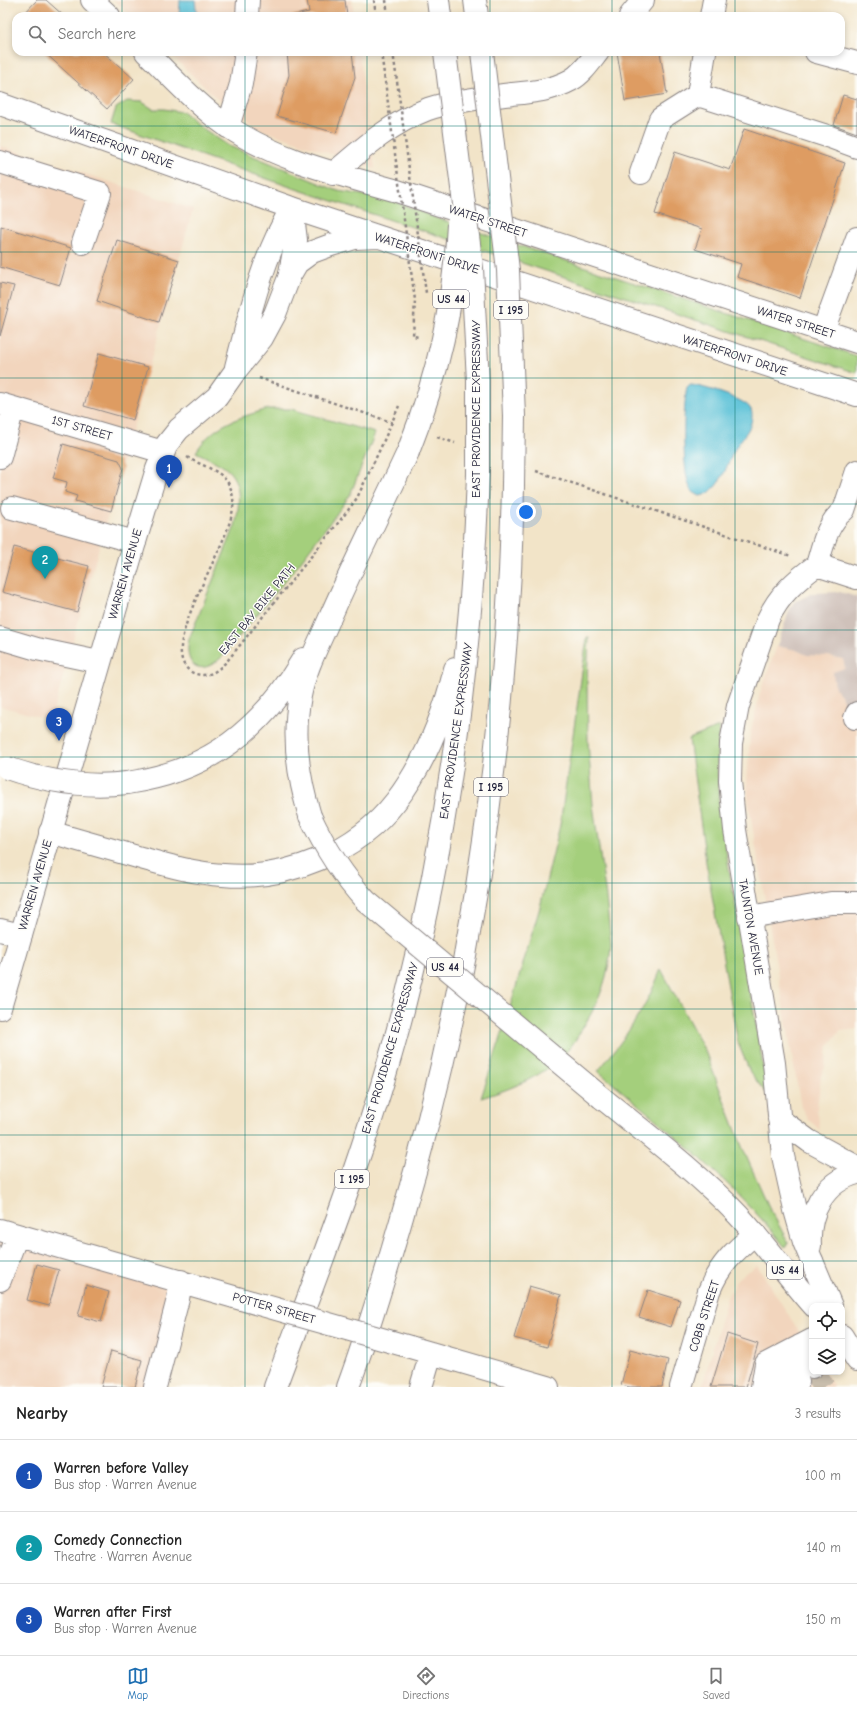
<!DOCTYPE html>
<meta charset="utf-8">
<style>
body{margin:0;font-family:"Comic Neue",sans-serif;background:#f6f6f6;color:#222}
.controls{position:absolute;right:12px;bottom:12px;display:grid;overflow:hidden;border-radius:8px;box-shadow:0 2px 6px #0003}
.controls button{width:36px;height:36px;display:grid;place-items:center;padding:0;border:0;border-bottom:1px solid #e0e0e0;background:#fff;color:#222;font:20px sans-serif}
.you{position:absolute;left:526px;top:512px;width:14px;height:14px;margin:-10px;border:3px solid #fff;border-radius:50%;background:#1a73e8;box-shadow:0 0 0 6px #1a73e833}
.badge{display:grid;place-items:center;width:26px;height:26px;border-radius:50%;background:#1f6fb2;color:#fff;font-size:13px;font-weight:700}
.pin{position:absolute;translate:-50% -33px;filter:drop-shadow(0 1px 2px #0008)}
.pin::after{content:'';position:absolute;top:21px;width:14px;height:12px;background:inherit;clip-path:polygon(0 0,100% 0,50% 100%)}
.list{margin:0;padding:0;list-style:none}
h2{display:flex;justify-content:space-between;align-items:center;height:52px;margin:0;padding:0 16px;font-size:17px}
h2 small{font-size:13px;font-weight:400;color:#767676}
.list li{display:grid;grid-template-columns:26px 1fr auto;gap:12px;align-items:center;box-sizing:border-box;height:72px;padding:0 16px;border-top:1px solid #e0e0e0}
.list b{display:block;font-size:15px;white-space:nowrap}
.list p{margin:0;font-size:13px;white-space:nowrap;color:#767676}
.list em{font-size:13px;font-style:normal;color:#767676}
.icon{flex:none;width:22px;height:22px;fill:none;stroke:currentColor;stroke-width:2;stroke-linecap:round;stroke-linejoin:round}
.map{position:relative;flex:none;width:857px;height:1387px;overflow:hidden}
.search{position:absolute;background:#fff;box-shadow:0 2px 6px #0003;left:12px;right:12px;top:12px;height:44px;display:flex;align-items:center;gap:10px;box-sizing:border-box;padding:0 14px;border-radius:12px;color:#767676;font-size:15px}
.sheet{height:268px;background:#fff}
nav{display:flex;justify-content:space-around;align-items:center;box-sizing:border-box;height:56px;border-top:1px solid #e0e0e0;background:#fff;font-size:11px;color:#767676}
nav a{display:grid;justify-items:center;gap:2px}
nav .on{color:#1f6fb2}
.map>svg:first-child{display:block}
</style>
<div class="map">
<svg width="857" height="1387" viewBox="0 0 857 1387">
<rect width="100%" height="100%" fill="#fdfcf7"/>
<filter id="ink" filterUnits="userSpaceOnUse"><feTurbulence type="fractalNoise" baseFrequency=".025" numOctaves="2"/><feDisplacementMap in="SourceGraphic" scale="8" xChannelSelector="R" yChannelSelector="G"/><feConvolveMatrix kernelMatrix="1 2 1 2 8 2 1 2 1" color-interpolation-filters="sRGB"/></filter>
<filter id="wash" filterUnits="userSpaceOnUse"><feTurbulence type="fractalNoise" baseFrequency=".012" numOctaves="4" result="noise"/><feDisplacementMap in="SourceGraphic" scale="16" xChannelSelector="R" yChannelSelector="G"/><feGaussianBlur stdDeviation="0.9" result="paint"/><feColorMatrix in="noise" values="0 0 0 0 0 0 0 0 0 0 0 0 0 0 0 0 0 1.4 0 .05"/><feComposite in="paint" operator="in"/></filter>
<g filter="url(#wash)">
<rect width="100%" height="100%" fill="#f2e4c8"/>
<path fill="#f2d5bd" d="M114,0H180L179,16H131Z
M195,0H352L354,16H197Z
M168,52H359L375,169L262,130L215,97Z
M0,146L193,209L51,720L0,706Z
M777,646L796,650L807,655L827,656L843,659L845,668L841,695L853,727L857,729V1029L840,1031L828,1046L825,1067L821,1076L817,1108L820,1130L808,1119L801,1107L749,807L747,783L750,735L760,693Z
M0,1230L178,1282L156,1387H0Z
M757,1265L812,1352V1372H825L834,1387H702L727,1297L738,1278Z"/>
<path fill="#cfc1ba" d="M840,592L857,597V729L853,727L841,695L835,688L833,672L845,668L843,659L827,656L807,655L796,650L777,646L789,611L794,602L814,593Z"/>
<path fill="#a4cf7b" stroke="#63785b" d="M127,101L142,102L153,109H164L182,112L198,125L229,146L338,191L388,199L436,218L857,356V373L296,189L111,124L116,108Z
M268,409H291L375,433L350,495L343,505L298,565L223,656C202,677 183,668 189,639L235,526C240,504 243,478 221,465C213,460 204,456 196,452C213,424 238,418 268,409Z
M587,638H589L587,682L588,742L593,805L606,897L611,944C609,974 601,999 585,1024C579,1034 574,1044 566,1052C545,1076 511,1089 481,1098L500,1040L540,907L560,825Z
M719,727L717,753L719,810L767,1089L765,1092L750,1072L738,1043L706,862L689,739Z
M661,969L705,1051L743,1149L769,1207L789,1244L785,1247C732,1180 663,1126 598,1071C624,1040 647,1007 661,969Z"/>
<path fill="#5ac1d7" stroke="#3e7289" d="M180,0H195L197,16H179Z
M691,385C702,386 745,399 750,408C753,412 752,419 751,423C748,433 740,440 735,449C728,462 723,481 711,491C708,494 704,495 700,496C698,495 694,493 692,491C681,478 683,405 687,387Z"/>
<g id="blocks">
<path fill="#de9c62" d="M37,0H46L64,16H22Z
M307,0H345L347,16H290L309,12Z
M44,52H103L134,79L107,109Z
M287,52H352L355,77L336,133L277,116L289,75Z
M617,52H660L667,94L625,101Z
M843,95L857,99V133L834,125Z
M744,129L845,163L800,298L737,277L741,264L695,249L702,229L655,214L675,152L730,170Z
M1,226L71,248L60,285L0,267Z
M117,240L179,260L159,322L97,301Z
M0,283L14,286L0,336Z
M99,353L148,367L133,420L84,406Z
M63,444L119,460L123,468L111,511L75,501L77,496L65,492L67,482L53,478Z
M14,547L89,566L77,612L2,592Z
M37,1264L59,1270L49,1306L27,1300Z
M86,1285L109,1292L101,1322L78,1316Z
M529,1286L561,1295L547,1347L514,1338Z
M648,1290L680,1300L671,1327L639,1317Z
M727,1334L758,1344L746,1387H711Z
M630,1350L668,1360L662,1387H630L621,1385Z
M111,1351L142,1360L135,1387H101Z"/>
</g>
</g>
<g filter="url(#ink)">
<use href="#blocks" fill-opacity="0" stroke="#8a8382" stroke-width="1"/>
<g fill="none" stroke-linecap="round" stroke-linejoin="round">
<path stroke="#c8bdac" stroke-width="22" stroke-dasharray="22 11" stroke-linecap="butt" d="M815,1372L824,1387"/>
<g stroke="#8a8382" stroke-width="24">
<path id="minor" d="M92,0L109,16
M247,16L248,0
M630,16L643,0
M711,16L714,0
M146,52C172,77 197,105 227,126C278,161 339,174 397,191L857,342
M816,52L857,63
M698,95L830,137L857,147
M0,104L292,208
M228,127L241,84L246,52
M0,162L100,193L83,243
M641,173L660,119L698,95L705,52
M333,174C363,148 391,123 428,109C455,100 484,98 512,94C532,92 553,90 571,80C582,74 590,62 598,52
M823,331L857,238
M0,404L163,452
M0,457L13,408
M12,508L135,542
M817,565C823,545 827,523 844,510L857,471
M817,565L857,578
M0,638L37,649L99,662
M855,718L857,713
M749,917L831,903H857
M0,930L21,935
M779,1119L809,1141L857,1167
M0,1230L234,1297
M810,1246C808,1213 823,1182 857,1173
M812,1261L804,1242L795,1210L783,1156L774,1063L735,830L730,781L731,743L738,706L768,619C779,595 796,580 817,565
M0,1280L17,1235
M800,1346L812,1367
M410,1347L548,1387
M783,1355L798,1382
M766,1364L780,1387
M155,1387L178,1299L181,1281
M421,1387L431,1353
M681,1387L709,1291C719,1266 734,1251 755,1234
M762,1387L766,1364L812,1340"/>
</g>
<g stroke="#8a8382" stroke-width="24">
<path id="major" d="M292,208L857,395
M290,273L296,240L292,208
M236,367C250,313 263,255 292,208
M0,1008L135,542L157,469L167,444L179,429L217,397L236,370L262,338L275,314L290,275L297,263L312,252L331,245L355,238L379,237"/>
</g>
<g stroke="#8a8382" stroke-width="24">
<path id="highway" d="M438,0L440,16
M475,0L477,16
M127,783C209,771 261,730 303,659
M310,816C298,777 292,737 300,696C305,670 318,645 329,620C354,563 382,508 408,452
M50,832C78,840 106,848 134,856C163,864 192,873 223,875C286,881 357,852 396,801C425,763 444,714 455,669
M602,1098C649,1136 697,1172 738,1215C765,1244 788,1277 814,1306
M812,1261L831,1306
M842,1336L857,1360
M275,1387C322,1260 372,1134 405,1002C449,829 472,652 478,474
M348,1387C368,1333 384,1279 400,1224C471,985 508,735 513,485"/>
</g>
<path stroke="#8a8382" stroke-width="2.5" stroke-dasharray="3 3" stroke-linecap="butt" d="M374,0L376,16
M386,0L388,16
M259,378L394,423
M437,437L455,443
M187,457C204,468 227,470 232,493C236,507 230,522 225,535C214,564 178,626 181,654C182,666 190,675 203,675C214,675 221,667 228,660L346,513L357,498L381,447
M536,471L791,556"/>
<use href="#minor" stroke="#fff" stroke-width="22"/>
<use href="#major" stroke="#fff" stroke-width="22"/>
<use href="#highway" stroke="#fff" stroke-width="22"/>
<g stroke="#8a8382" stroke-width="24" stroke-linecap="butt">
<path id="minor-bridge" d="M234,1297L410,1347"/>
</g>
<g stroke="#8a8382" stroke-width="24" stroke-linecap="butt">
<path id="highway-bridge" d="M445,52L472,268L478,381V474
M482,52L508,270L514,416L513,485
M408,452C438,376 454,305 458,224
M7,768C47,782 85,788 127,783
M310,816C325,848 342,875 366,901L602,1098"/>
</g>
<path stroke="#8a8382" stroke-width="2.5" stroke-dasharray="3 3" stroke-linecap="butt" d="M381,52L415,300L413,336L420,337
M393,52L426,293
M381,447L399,406"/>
<use href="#minor-bridge" stroke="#fff" stroke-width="22"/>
<use href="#highway-bridge" stroke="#fff" stroke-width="22"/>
</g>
</g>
<path fill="none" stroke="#0f766e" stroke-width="1" stroke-opacity="0.55" d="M122,0V16M245,0V16M367,0V16M490,0V16M612,0V16M735,0V16M122,52V1387M245,52V1387M367,52V1387M490,52V1387M612,52V1387M735,52V1387M0,126H857M0,252H857M0,378H857M0,504H857M0,630H857M0,757H857M0,883H857M0,1009H857M0,1135H857M0,1261H857"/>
<g text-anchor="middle" stroke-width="3" stroke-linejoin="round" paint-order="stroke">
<g fill="#fdfcf7" stroke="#646373" stroke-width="1">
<rect x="433" y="290" width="36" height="18" rx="3"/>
<rect x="494" y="301" width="34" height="18" rx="3"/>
<rect x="474" y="778" width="34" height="18" rx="3"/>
<rect x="427" y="958" width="36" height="18" rx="3"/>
<rect x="335" y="1170" width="34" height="18" rx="3"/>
<rect x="767" y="1261" width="36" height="18" rx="3"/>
</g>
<g font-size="11" font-weight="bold" fill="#22223b">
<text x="451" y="303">US 44</text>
<text x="511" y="314">I 195</text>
<text x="491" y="791">I 195</text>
<text x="445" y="971">US 44</text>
<text x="352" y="1183">I 195</text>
<text x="785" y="1274">US 44</text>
</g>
<g font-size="12" fill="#22223b" stroke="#fdfcf7">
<text transform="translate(121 147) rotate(19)" y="4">WATERFRONT DRIVE</text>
<text transform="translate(488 221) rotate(18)" y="4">WATER STREET</text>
<text transform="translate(427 253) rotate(18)" y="4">WATERFRONT DRIVE</text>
<text transform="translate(796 322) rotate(18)" y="4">WATER STREET</text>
<text transform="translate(735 355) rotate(18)" y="4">WATERFRONT DRIVE</text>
<text transform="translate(476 409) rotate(-90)" y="4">EAST PROVIDENCE EXPRESSWAY</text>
<text transform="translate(82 428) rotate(16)" y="4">1ST STREET</text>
<text transform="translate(125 574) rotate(-74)" y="4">WARREN AVENUE</text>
<text transform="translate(257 609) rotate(-51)" y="4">EAST BAY BIKE PATH</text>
<text transform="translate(456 731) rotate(-82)" y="4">EAST PROVIDENCE EXPRESSWAY</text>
<text transform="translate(35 885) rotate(-74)" y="4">WARREN AVENUE</text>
<text transform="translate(751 927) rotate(80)" y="4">TAUNTON AVENUE</text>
<text transform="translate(390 1048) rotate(-74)" y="4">EAST PROVIDENCE EXPRESSWAY</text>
<text transform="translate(274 1308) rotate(16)" y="4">POTTER STREET</text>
<text transform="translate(704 1316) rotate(-72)" y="4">COBB STREET</text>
</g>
</g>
</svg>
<div class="controls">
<button><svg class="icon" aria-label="locate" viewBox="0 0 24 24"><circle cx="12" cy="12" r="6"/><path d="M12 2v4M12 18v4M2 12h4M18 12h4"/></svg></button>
<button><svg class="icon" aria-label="layers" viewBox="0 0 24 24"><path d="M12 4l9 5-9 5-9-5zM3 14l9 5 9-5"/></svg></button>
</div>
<div class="you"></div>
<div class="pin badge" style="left:169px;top:488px;background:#1a4fb4">1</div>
<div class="pin badge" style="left:45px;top:579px;background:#0f9aa8">2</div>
<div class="pin badge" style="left:59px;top:741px;background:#1a4fb4">3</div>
<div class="search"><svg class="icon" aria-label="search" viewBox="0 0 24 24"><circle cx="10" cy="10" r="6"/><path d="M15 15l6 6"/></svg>Search here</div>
</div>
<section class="sheet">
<h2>Nearby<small>3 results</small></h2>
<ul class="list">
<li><span class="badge" style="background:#1a4fb4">1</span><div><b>Warren before Valley</b><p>Bus stop · Warren Avenue</p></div><em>100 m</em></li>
<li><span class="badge" style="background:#0f9aa8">2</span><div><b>Comedy Connection</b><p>Theatre · Warren Avenue</p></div><em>140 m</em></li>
<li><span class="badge" style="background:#1a4fb4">3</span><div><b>Warren after First</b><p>Bus stop · Warren Avenue</p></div><em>150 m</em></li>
</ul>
</section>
<nav>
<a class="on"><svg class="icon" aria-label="map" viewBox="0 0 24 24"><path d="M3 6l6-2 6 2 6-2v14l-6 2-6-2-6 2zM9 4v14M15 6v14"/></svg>Map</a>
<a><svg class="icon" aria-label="directions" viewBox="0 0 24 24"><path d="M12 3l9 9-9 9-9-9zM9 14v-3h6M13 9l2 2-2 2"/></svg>Directions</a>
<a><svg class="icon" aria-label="saved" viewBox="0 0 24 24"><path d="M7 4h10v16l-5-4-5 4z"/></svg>Saved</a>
</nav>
